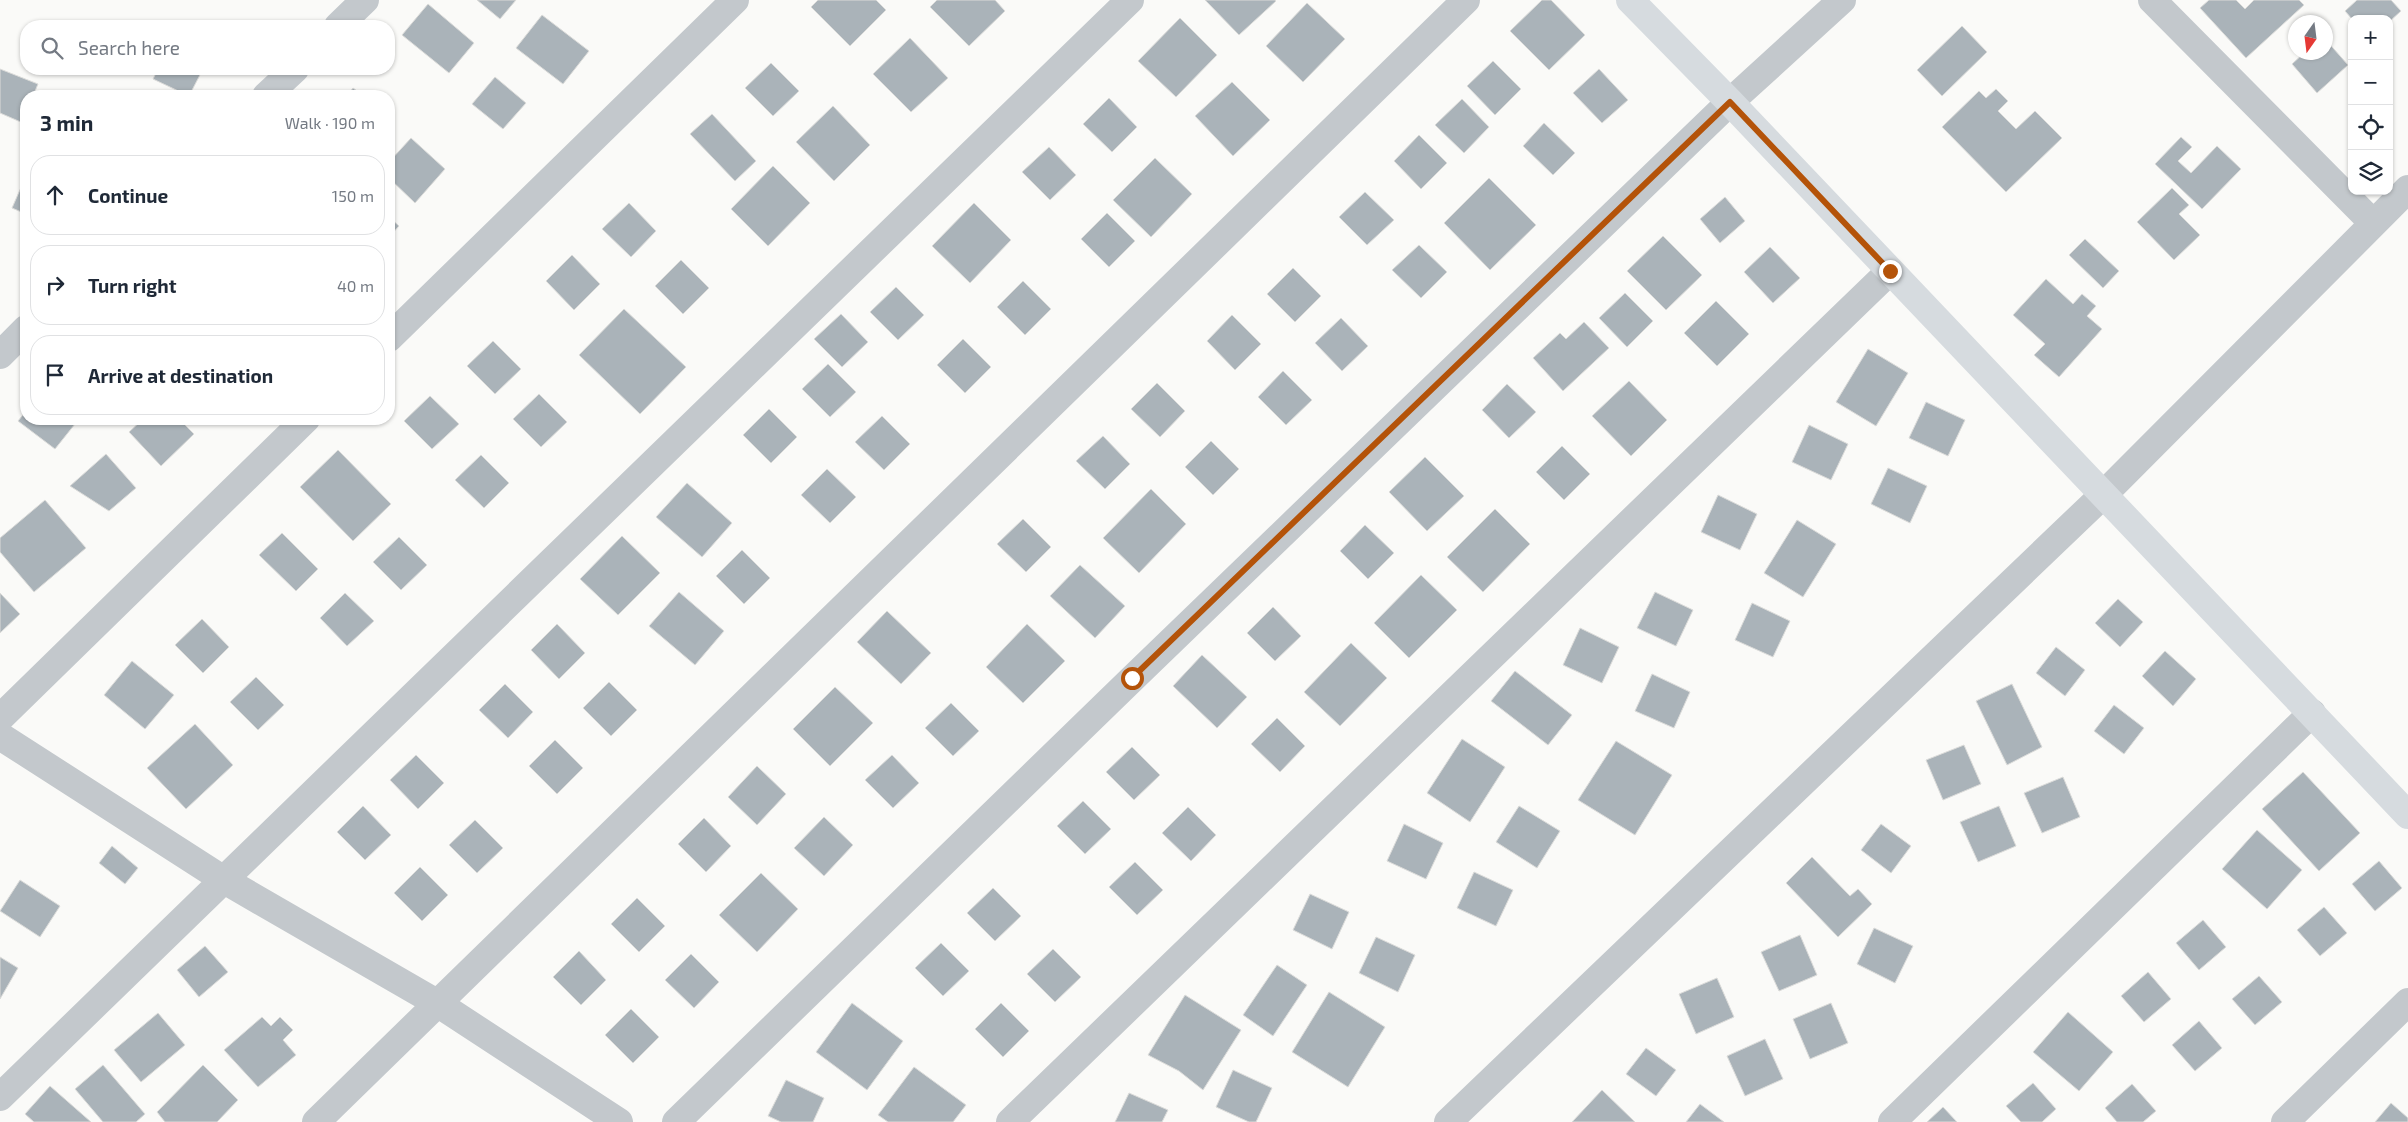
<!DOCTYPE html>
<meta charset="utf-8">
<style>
body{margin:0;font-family:"Exo 2",sans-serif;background:#f2f2f3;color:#1f2937}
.controls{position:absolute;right:15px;top:15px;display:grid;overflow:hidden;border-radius:10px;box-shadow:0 1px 4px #0004}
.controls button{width:45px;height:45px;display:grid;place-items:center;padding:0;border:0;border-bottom:1px solid #e0e1e3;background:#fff;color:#1f2937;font:25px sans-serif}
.compass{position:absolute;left:2288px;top:15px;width:45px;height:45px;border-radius:50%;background:#fff;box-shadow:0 1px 4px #0004;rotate:194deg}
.stop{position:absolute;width:15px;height:15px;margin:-11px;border:4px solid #b45309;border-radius:50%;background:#fff}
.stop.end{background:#b45309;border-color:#fff;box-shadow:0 1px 5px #0008}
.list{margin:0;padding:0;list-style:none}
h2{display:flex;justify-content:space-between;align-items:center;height:65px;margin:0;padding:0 20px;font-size:21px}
h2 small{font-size:16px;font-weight:400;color:#747a83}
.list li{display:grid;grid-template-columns:32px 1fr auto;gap:15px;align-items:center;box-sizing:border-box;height:80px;margin:0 10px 10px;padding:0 10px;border:1px solid #e0e1e3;border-radius:20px}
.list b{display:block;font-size:19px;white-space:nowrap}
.list em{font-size:16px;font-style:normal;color:#747a83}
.icon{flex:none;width:28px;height:28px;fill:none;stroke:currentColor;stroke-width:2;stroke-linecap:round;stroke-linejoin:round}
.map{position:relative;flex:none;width:2408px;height:1122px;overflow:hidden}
.search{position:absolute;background:#fff;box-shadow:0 1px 4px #0004;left:20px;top:20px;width:375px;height:55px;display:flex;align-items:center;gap:12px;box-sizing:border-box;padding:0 18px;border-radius:20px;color:#747a83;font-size:19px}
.panel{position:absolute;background:#fff;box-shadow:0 1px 4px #0004;left:20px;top:90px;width:375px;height:335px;border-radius:20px}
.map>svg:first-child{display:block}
</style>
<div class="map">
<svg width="2408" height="1122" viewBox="0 0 2408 1122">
<rect width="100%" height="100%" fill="#fafaf8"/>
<path fill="#aab3b9" stroke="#dcdcda" d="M477,0H516L500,19Z
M818,0H876L886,10L850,46L811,7Z
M937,0H995L1005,11L969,46L930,7Z
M1205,0H1275L1276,1L1239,35Z
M1542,0H1551L1585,35L1549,70L1510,31Z
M2209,0H2236L2245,9L2254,0H2299L2304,5L2246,58L2200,8Z
M2357,0H2391L2401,11L2389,22V19H2352L2345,11Z
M1307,3L1345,39L1303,82L1266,46Z
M428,4L474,43L449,73L402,35Z
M542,15L589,51L563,84L516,48Z
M1180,18L1217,55L1176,97L1138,61Z
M1962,26L1987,52L1942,96L1917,70Z
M910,38L948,78L911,112L873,74Z
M2326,40L2348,65L2317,93L2292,64L2305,52H2326Z
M1493,61L1521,89L1495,115L1467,86Z
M771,63L799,91L773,116L745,88Z
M0,69L38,84L33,96H26V114L23,123L0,113Z
M158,69H203L189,96L153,79Z
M1599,69L1628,100L1602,123L1573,93Z
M495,77L526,103L503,129L472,104Z
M1232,82L1270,120L1233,156L1195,116Z
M353,88L364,96H347Z
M1996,89L2008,101L1998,111L2016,129L2035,111L2062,138L2006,192L1942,127L1979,91L1986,98Z
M1109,98L1137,127L1112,152L1083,124Z
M1462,99L1489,127L1464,153L1435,125Z
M833,106L870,145L834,181L796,142Z
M712,114L756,161L735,181L690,134Z
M1544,123L1575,153L1553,175L1523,146Z
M1419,135L1447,163L1421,189L1394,161Z
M2181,137L2192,147L2178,161L2191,173L2217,146L2241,169L2202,209L2155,164Z
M411,138L445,169L415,203L389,178V162Z
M1049,147L1076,175L1050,200L1022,172Z
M1155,158L1192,194L1151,237L1113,200Z
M773,166L810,203L768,246L731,209Z
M26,176V214L12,208Z
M1489,178L1536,225L1490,270L1444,223Z
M2172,188L2189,205L2179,214L2200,235L2174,260L2137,222Z
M1365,192L1394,220L1367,245L1339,217Z
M1725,197L1745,221L1720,243L1700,219Z
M629,203L656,231L631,257L602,229Z
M974,203L1011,240L970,283L932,246Z
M1107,213L1135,241L1109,267L1081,239Z
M389,217L399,226L389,237Z
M1663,236L1702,275L1666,310L1627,271Z
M2085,239L2119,271L2103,288L2069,255Z
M1419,245L1447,272L1421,298L1392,270Z
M1770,247L1800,278L1773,303L1744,272Z
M572,255L600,284L574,310L546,281Z
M681,260L709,288L683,314L655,286Z
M1293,268L1321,296L1295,322L1267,294Z
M2046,279L2073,304L2082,294L2096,306L2087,316L2102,329L2059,377L2034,355L2045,344L2013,315Z
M1023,281L1051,309L1025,335L997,307Z
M896,287L924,315L898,340L870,312Z
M1625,293L1653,321L1627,347L1599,318Z
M1716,301L1749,334L1717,366L1684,333Z
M624,309L686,367L640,414L579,355Z
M841,314L868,342L842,367L814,339Z
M1232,315L1261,344L1235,370L1207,341Z
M1341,318L1368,346L1342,371L1315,343Z
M1584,322L1609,348L1563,391L1533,358L1560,333L1566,339Z
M963,339L991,367L965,393L937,365Z
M493,341L521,369L495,394L467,366Z
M1868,349L1908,373L1876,426L1836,402Z
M828,364L856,392L830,417L802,389Z
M1283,371L1312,400L1286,425L1258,397Z
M1629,381L1667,420L1631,456L1592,416Z
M1157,383L1185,411L1160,437L1131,409Z
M1507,384L1536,412L1509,438L1482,410Z
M539,394L567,422L541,447L513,419Z
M430,396L459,424L432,449L404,421Z
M1926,402L1965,420L1948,456L1909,438Z
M769,409L797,437L771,463L743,435Z
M26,411V419H79L55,449L18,421Z
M882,416L910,444L884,470L855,442Z
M143,419H179L194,434L161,466L129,432Z
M1809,425L1848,444L1831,480L1792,462Z
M1103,436L1130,464L1105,489L1076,461Z
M1211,441L1239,469L1213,495L1185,467Z
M1562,446L1590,474L1564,500L1536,472Z
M338,450L391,504L353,541L300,487Z
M106,454L136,488L109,511L70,486Z
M481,455L509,483L484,508L455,480Z
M1425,457L1464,496L1427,531L1389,492Z
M1888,468L1927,486L1910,523L1871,504Z
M827,469L856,497L830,523L801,495Z
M687,483L732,523L702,557L656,517Z
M1151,489L1186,524L1139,573L1103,538Z
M1718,495L1757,514L1740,550L1701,532Z
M45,500L86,548L34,592L0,552V538Z
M1495,509L1530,544L1483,592L1447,557Z
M1023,519L1051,547L1026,572L997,544Z
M1797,520L1836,544L1803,597L1764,573Z
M1365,525L1394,553L1368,579L1340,551Z
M282,533L318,569L296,591L259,555Z
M622,536L660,573L618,615L580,579Z
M399,537L427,565L401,590L373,562Z
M742,550L770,578L744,604L716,576Z
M1080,565L1125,606L1095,638L1050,596Z
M1421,575L1457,610L1409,658L1374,623Z
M679,592L724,631L695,665L649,626Z
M1655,592L1693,610L1676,646L1637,628Z
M0,593L20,614L0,633Z
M345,593L374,621L347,646L320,618Z
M2118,599L2143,622L2120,647L2095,623Z
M1752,603L1790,621L1773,657L1735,640Z
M1273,607L1301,636L1275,661L1247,633Z
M887,611L931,653L901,684L857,642Z
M202,619L229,647L203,673L175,645Z
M557,624L585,653L559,679L531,650Z
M1027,624L1065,661L1023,703L986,667Z
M1580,628L1619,647L1602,683L1563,665Z
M1351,643L1387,678L1340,726L1304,692Z
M2056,647L2085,670L2065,696L2036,673Z
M2165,651L2196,679L2173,706L2142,676Z
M1202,655L1247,697L1217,728L1173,686Z
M132,661L174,695L145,729L104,695Z
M1515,671L1572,715L1548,745L1491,701Z
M1652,674L1690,692L1674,728L1635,711Z
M256,677L284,705L258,730L230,702Z
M609,682L637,710L611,736L583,708Z
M505,684L533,712L508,738L479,710Z
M2012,684L2042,747L2007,765L1976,701Z
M835,687L873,723L830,766L793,729Z
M951,703L979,731L953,756L925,728Z
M2114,705L2144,728L2124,754L2094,731Z
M1277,718L1305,746L1280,772L1251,744Z
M195,724L233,765L186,809L147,768Z
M1462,739L1505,767L1470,822L1427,793Z
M555,740L583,768L557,794L529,766Z
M1616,741L1672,775L1635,835L1578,800Z
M1964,745L1981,784L1943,800L1926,760Z
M1132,747L1160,775L1134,800L1106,772Z
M416,755L444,783L418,809L390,780Z
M892,755L919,783L893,808L865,780Z
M757,766L786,794L757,825L728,797Z
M2303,772L2360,833L2319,871L2262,809Z
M2063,777L2080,817L2042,833L2024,793Z
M1083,801L1111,829L1085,854L1057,826Z
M363,806L391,835L365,860L337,832Z
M1519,806L1560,831L1537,868L1496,842Z
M1999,806L2016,846L1978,862L1960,822Z
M1188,807L1216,835L1191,861L1162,833Z
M824,817L853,845L824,876L794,848Z
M704,818L731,846L706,872L678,844Z
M475,820L503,848L477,873L449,845Z
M1404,824L1443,843L1426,879L1387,861Z
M1881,824L1911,846L1891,873L1861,850Z
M2257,830L2302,870L2267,909L2222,869Z
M112,846L138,868L125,884L99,863Z
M1812,857L1850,896L1858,889L1872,904L1838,937L1786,883Z
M2379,861L2402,888L2375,911L2352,884Z
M1135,862L1163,890L1137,915L1109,887Z
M420,867L448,895L422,921L394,893Z
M1474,872L1513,890L1496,926L1457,908Z
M761,873L798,909L757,952L719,915Z
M20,880L60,906L40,937L0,911Z
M993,888L1021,916L995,941L967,913Z
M1310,894L1349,912L1332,949L1293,930Z
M637,898L665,926L639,952L611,924Z
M2324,907L2347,933L2320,956L2297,930Z
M2203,920L2226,947L2199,970L2176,943Z
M1874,928L1913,946L1895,983L1857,964Z
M1800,935L1817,975L1779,991L1761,952Z
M1376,937L1415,955L1398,992L1359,973Z
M941,943L969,971L943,996L915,968Z
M205,946L228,972L199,997L177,970Z
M1053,949L1081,977L1055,1002L1027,974Z
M579,951L606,980L581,1005L553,977Z
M691,954L719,982L694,1008L665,980Z
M0,957L18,968L0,999Z
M1277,965L1307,985L1273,1036L1243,1015Z
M2148,972L2171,999L2144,1022L2121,996Z
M2259,976L2282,1002L2255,1025L2232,999Z
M1717,978L1734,1017L1696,1034L1679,994Z
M1329,992L1385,1027L1348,1087L1292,1052Z
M1185,995L1241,1030L1203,1090L1179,1071L1148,1055Z
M852,1003L903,1041L867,1090L816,1052Z
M1001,1003L1029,1031L1003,1057L975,1029Z
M1831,1003L1848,1043L1810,1059L1793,1019Z
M631,1009L659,1037L633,1063L605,1035Z
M2068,1012L2113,1052L2079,1091L2033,1052Z
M158,1013L185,1045L141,1082L114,1050Z
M262,1017L271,1026L280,1017L293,1030L283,1040L296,1055L258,1087L224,1050Z
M2199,1021L2222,1048L2195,1071L2172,1045Z
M1765,1039L1783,1079L1745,1096L1727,1056Z
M1646,1048L1676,1070L1656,1096L1626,1074Z
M103,1065L145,1114L136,1122H103L75,1089Z
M203,1065L238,1100L217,1122H165L157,1112Z
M914,1067L966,1105L953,1122H888L878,1115Z
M1233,1070L1272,1088L1256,1122H1249L1216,1107Z
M786,1080L824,1098L813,1122H781L768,1116Z
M2033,1083L2056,1109L2042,1122H2021L2006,1106Z
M2132,1084L2156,1111L2143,1122H2117L2105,1108Z
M50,1086L91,1122H34L25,1114Z
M1602,1090L1635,1122H1572Z
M1129,1093L1168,1110L1162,1122H1115Z
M2391,1103L2408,1118V1122H2375Z
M1700,1104L1724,1122H1686Z
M1943,1107L1957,1122H1927Z"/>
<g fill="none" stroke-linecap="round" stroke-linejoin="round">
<path stroke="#c3c8cc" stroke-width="28" d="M2152,0L2373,223
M338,26L365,0
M266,96L295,69
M389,338L735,0
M0,355L26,329
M0,718L306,419
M0,736L224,880L437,1003L619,1122
M0,1097L1130,0
M316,1122L1466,0
M676,1122L1132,679L1730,102L1842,0
M1010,1122L1890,271
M1448,1122L2103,495L2408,189
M1892,1122L2312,713
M2285,1122L2408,1002"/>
<path stroke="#d6dbdf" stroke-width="28" d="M1630,0L1730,102L2408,815"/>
</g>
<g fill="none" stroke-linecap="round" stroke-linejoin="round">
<path stroke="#b45309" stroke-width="6" d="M1132,678L1730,102L1890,271"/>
</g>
</svg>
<div class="controls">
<button>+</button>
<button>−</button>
<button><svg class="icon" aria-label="locate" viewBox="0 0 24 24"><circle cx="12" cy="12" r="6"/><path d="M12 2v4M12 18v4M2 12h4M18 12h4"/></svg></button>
<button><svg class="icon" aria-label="layers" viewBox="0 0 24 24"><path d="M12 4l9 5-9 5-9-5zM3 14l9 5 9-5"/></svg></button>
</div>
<svg class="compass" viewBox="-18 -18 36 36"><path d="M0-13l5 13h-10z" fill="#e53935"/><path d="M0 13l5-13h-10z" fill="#747a83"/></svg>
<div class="stop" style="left:1132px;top:678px"></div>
<div class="stop end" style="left:1890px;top:271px"></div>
<div class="search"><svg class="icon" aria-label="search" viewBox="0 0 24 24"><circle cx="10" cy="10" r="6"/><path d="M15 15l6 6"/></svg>Search here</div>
<section class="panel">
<h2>3 min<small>Walk · 190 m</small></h2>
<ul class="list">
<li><svg class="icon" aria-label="ahead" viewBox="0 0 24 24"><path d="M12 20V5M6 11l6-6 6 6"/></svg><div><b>Continue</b></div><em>150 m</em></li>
<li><svg class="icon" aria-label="right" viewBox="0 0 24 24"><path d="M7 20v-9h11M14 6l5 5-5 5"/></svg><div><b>Turn right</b></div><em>40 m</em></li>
<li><svg class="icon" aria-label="arrive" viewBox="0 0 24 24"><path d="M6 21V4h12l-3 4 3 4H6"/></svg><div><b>Arrive at destination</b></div></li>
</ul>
</section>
</div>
